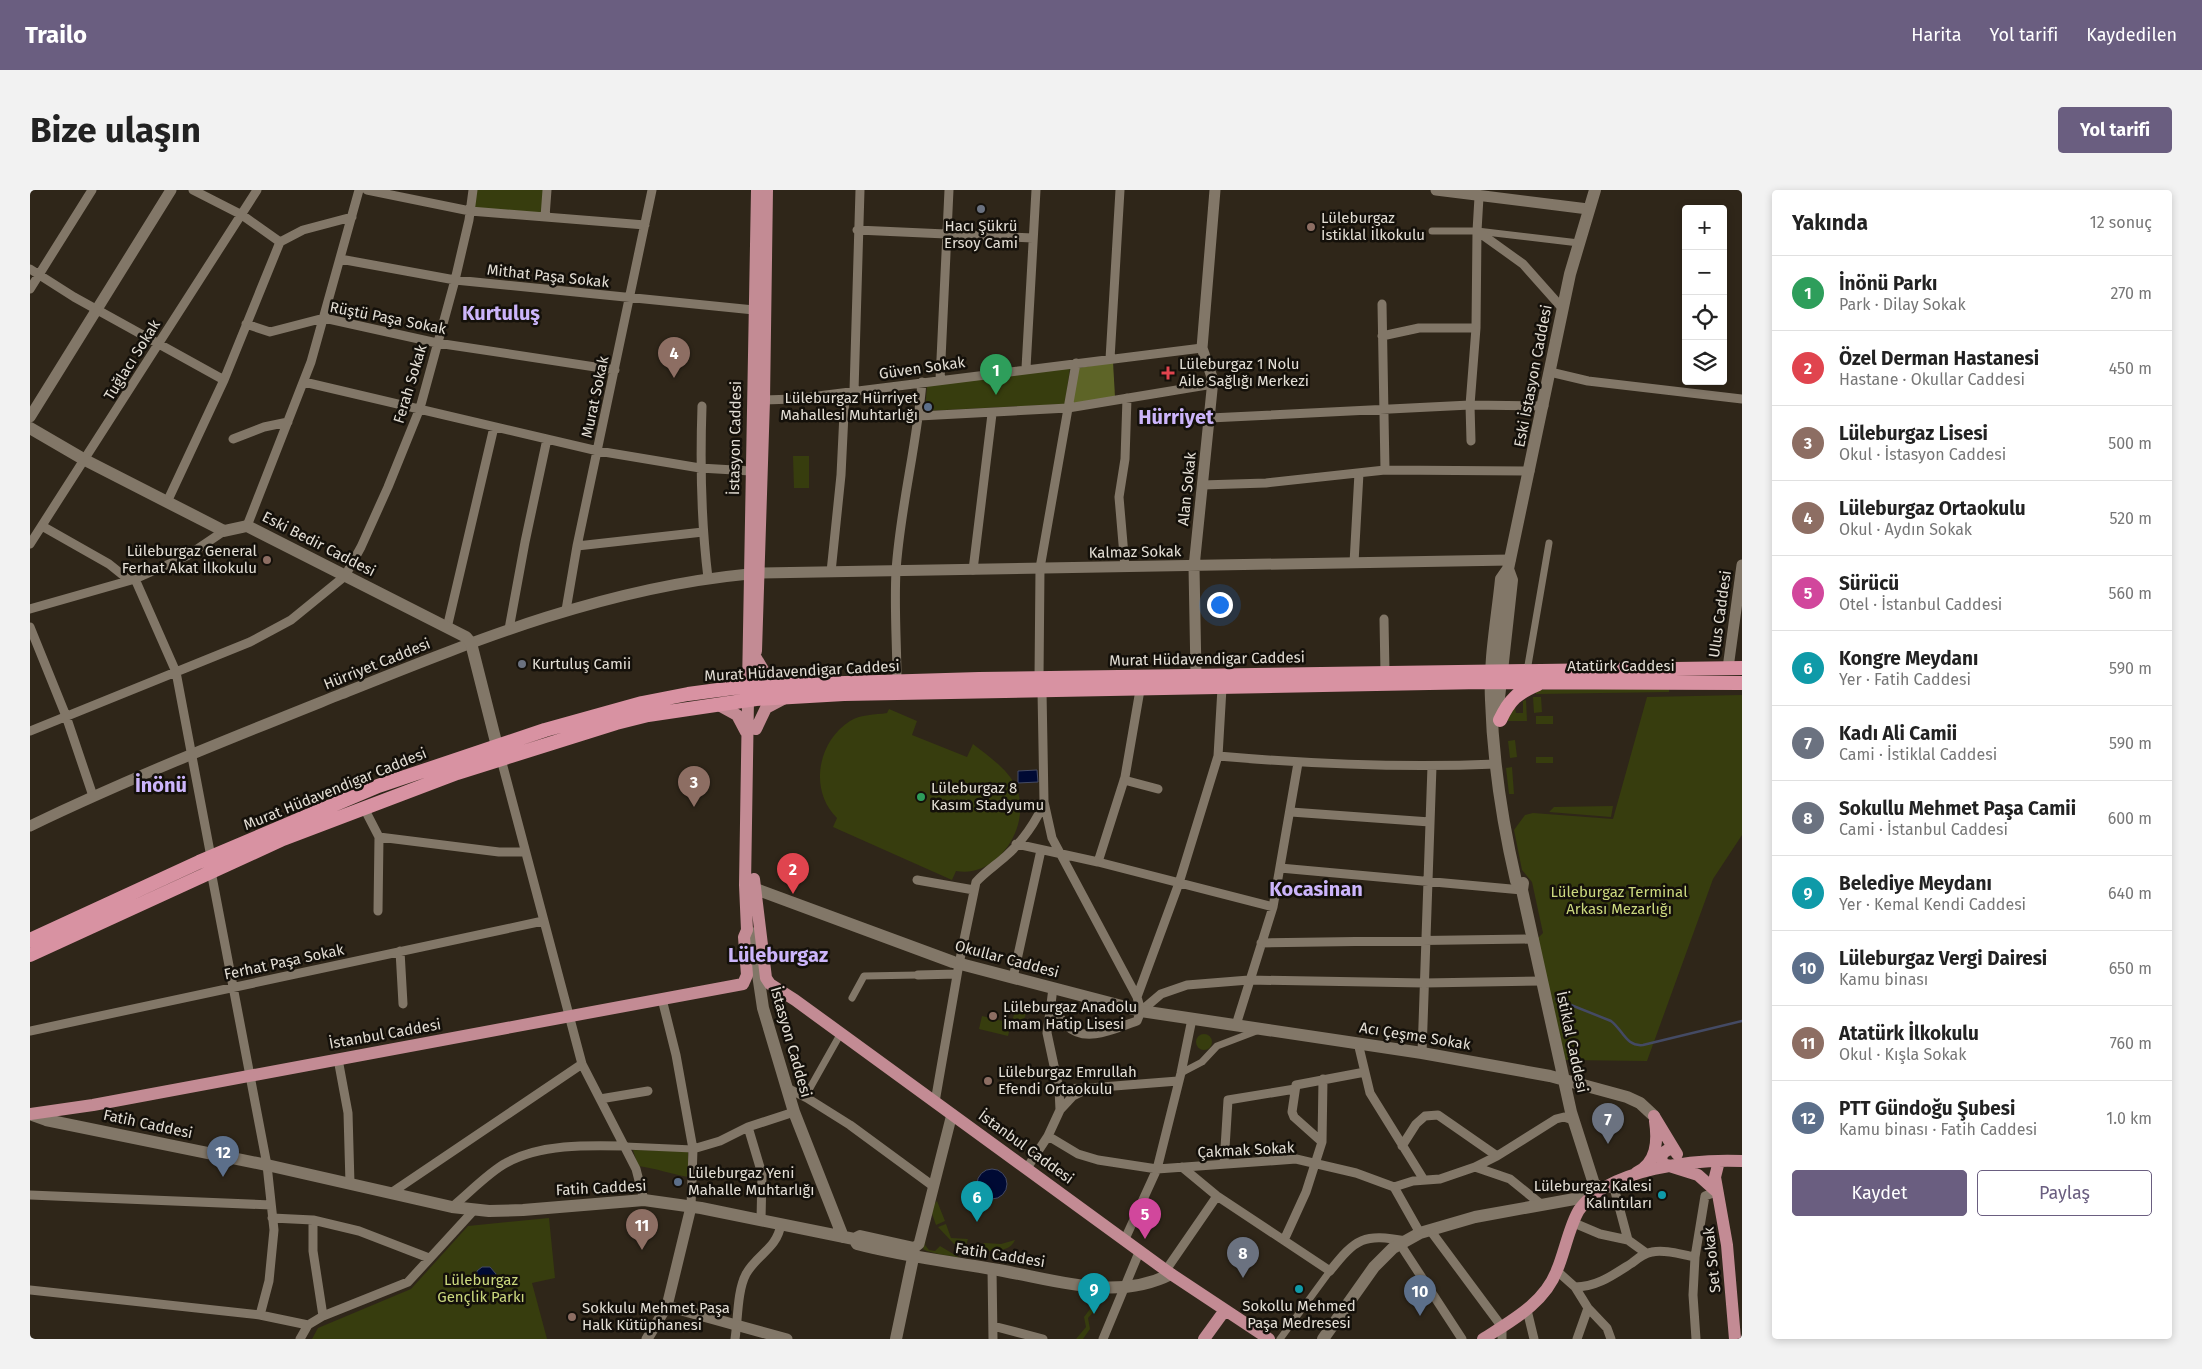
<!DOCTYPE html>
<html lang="tr">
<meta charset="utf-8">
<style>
body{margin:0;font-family:"Fira Sans",sans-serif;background:#f2f2f2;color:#222}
.controls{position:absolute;right:15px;top:15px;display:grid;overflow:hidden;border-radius:5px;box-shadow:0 2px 8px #0003}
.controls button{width:45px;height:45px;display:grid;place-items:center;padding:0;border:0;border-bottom:1px solid #e0e0e0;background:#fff;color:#222;font:25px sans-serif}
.you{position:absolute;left:1189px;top:414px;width:18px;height:18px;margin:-12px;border:4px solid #fff;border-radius:50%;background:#1a73e8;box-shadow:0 0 0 8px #1a73e833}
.badge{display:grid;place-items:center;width:32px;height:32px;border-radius:50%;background:#6a5e80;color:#fff;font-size:16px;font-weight:700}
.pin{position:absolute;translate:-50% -41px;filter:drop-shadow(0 1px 2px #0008)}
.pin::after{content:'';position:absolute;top:26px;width:18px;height:15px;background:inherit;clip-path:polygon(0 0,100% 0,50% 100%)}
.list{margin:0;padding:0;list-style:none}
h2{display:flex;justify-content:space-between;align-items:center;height:65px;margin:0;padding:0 20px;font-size:21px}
h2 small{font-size:16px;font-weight:400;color:#767676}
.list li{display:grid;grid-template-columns:32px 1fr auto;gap:15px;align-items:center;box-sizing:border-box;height:75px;padding:0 20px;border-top:1px solid #e0e0e0}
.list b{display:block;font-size:19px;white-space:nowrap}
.list p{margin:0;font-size:16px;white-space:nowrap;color:#767676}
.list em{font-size:16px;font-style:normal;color:#767676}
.actions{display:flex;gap:10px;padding:15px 20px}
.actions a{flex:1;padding:11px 0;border:1px solid #6a5e80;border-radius:5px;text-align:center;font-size:18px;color:#6a5e80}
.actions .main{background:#6a5e80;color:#fff}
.icon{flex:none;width:28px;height:28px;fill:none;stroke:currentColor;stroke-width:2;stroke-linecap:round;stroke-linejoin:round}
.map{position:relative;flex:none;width:1712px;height:1149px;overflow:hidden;border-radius:5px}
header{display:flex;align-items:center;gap:30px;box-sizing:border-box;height:70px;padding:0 25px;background:#6a5e80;color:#fff}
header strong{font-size:24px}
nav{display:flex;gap:28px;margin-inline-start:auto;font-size:18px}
.intro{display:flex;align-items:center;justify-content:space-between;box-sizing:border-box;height:120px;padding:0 30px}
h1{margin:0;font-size:35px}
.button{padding:12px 22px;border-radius:5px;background:#6a5e80;color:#fff;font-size:18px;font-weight:700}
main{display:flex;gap:30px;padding:0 30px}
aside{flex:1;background:#fff;border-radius:5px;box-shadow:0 2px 8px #0003}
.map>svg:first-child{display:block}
</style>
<header>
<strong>Trailo</strong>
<nav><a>Harita</a><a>Yol tarifi</a><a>Kaydedilen</a></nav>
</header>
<div class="intro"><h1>Bize ulaşın</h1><a class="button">Yol tarifi</a></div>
<main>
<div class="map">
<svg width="1712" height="1149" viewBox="0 0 1712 1149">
<rect width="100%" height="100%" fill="#2f2619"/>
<path fill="#373d0e" d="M447,0H514L513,23L444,19Z
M1040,178L1035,214L895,221L897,196Z
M763,266H779V298H764Z
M1639,498V502L1506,504V500Z
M1712,505V645L1683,689L1617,871L1535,870L1507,749L1513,743L1502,692L1492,680L1484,640L1495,625L1503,623L1583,629L1617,507Z
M1503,507H1511L1512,522L1504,523Z
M1496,510L1497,531H1478V518H1485L1486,523H1493V511Z
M859,519L887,531L882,545L937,567L943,554C958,566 978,579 986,597C1003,635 967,689 926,681L922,690L803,637L807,628C779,601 787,552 820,531C831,524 845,525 857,523Z
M1506,526H1523V534H1506Z
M1485,550L1487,567L1480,568L1478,551Z
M1506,567H1523V573H1506Z
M1482,577L1484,604H1479L1476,578Z
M1583,616L1581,627L1519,622L1524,617Z
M989,811L999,814L992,836L981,833Z
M952,826L981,833L978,846L949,839Z
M1166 852a8 8 0 1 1 16 0a8 8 0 1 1-16 0Z
M603,960L658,961V987C641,984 625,978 608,976Z
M907,1011L915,1031L906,1035L900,1018Z
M519,1028L525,1088L502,1093L517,1149H282L288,1138L381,1099L438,1036Z
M916,1034L921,1048L938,1049L935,1058L924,1054L908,1037Z
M896,1050L895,1055L899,1060L905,1061L910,1056L930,1068C919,1065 901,1064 893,1059Z
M985,1050C980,1063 960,1061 947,1061L954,1053L971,1054Z
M1063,1115L1067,1118L1058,1128L1060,1139L1053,1149H1046L1056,1137L1054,1127Z"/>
<path fill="#5d6427" d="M1083,172L1085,207L1042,214L1048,178Z"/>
<path fill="#000a34" stroke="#444a64" d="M1007,580L1008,592L988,593V581Z
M947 994a15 15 0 1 1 30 0a15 15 0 1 1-30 0Z
M452,1077H460L466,1084L467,1090L445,1092L447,1081Z"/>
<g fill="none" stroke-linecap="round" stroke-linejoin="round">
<path stroke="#444a64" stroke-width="2.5" d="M1526,809L1581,831C1593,840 1596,857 1613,855L1712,831"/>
<path stroke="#827768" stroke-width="7" d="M1402,41H1447L1549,53
M1497,481L1519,353
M822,808L834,786L888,785
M1151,883L1172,872L1187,856L1229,840
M777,908L780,898L811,843
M595,956L663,959
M1250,1149L1300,1081"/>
<path stroke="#827768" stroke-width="9" d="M163,0L212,25L250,52L273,40L322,27
M337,0L440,21L615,35
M515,27L517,0
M827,40L1003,48
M1447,41L1493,74L1533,119
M310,69L425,90L724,120
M0,79L44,107L194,190
M0,99L62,0
M1352,114L1355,280
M216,134L240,142L294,128L407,153L585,180
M1352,146L1389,138H1446
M1080,169L1090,0
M996,178L1006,0
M1520,182L1558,191L1712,209
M910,190L919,0
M274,192L568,261L670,278L721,281
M824,201L830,0
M734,210L764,209L1172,158
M672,216C670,274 671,331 678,388
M889,226L1038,218L1183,194
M1180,228L1440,215L1514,216
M203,249L234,237L258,232
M1441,251L1440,215L1446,138L1447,41L1449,7
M1172,295L1236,293L1355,280L1500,281
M137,312L194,190L250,52
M12,336L79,374L99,390
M217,336L281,172L329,0
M0,354L227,0
M547,356L673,342
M1324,373L1329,283
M1095,377L1089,307L1095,269L1097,208
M943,380L962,224
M801,382L811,285L815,203
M105,389L146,482L181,667
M0,419L105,389L157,366L194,341
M536,420L547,356L622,0
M1354,429L1355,483
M0,437L36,526L63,606
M417,438L464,237
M479,439L495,352L517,249
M1009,488L1010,378L1046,173
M867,492C867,455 864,418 866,381C870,318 887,256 892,192
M1012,501L1014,612L1022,648L1107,807L1111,821
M0,541L220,452L261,430L315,386L331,357L358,297L390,218L425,90L439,30L443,0
M1188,566C1280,574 1373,578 1466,574
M471,569L552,874L606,979L614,1010
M1094,590L1128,599
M334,618L349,647
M1261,622L1400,632
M349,647L469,662H495
M986,654L1068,672L1243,717
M1068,672L1095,587L1110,500
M1250,678L1492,700
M181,681L237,975L244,1040L239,1091L230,1125
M887,690L944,700
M348,721L349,647
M1231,753L1504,749
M370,761L373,814
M888,785L927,784
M983,788L1011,660
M1023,798L1021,814C1026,821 1031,830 1037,836C1056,854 1086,838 1107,831L1111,821L1131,804L1157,795L1219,790L1394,793L1512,791
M1107,807L1149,693L1188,566L1192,498
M632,809L646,865L663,959L661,1017
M1021,814L1017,843L1029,899L1030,920
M1206,835L1243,717L1268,573
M0,841L513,731
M1328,853L1340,903L1394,990
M1392,863L1402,576
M308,869L318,923L320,994
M757,898L777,908L820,935L903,996
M1029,899L1056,898
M570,909L618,901
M905,912L929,774L946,692C955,682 966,675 976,666C991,653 1007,631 1014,612
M718,937L732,984L731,1030
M1018,946L1048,964L1068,970L1127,979L1266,969L1326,983L1364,997L1390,1043
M1292,952L1264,927L1262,922L1266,895L1335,882
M1372,956L1386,934L1395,926L1408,925L1467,966
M663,959L690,951L718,937L764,922
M1194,974L1198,910L1265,899
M1152,977L1187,1006L1300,1081C1326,1048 1334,1043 1376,1051
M1445,977L1480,989L1512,1015
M997,978L1018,946L1030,920L1043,906L1059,898L1148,891
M1583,994L1598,1050L1616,1063
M1364,997L1383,991L1410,989L1445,977L1467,966L1526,929L1534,927L1543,930
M361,1003L552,874
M0,1005L241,1015
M422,1017C438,1004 459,982 476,973C510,954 557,955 595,956
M242,1028L283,1030L329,1041L399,1068
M283,1030V1061L293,1126
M1544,1033L1570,1044L1598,1050
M1400,1040L1472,1137V1149
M1095,1049L1127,979L1151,883L1162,829
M1254,1050L1276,1002L1292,952L1293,889
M1370,1054L1432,1149
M962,1079L963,1149
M1136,1080L1187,1006
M1527,1081L1545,1097L1558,1118L1577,1138L1581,1149
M1545,1097C1567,1097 1583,1085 1602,1073C1608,1068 1614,1063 1622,1062C1636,1059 1652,1065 1665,1067
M0,1100L230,1125L278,1135
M1497,1120L1504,1149
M963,1136L1013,1149
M270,1149L278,1135L293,1126L378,1092L445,1019
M705,1149C708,1130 707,1101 716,1084C727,1064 747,1059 751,1034
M1073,1149L1110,1060
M1547,1149L1558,1118
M1666,1149L1663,1105L1665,1067L1675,1006L1683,1003L1689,1004"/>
<path stroke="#827768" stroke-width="11" d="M1406,0L1558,19
M0,227L141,0
M729,383L1480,370
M1698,478L1712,375
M1166,485L1164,377L1183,190L1172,158L1185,0
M0,636C102,587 206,546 311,504C446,450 573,398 719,384
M884,1058L889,1054L922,924
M637,1116L757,1149
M617,1149L637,1116L661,1017"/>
<path stroke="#827768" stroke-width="12" d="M0,238L55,270L194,341L217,336L436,447L441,453L467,556
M1470,520L1469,508L1482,390L1478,379
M1493,693L1492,700L1541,922L1564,994L1569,997H1578
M723,698L923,772L1111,821L1392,863L1520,886L1597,907L1610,913L1624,926
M1492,700L1486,691C1472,631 1463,571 1461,510C1459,470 1467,429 1471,389L1478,379L1540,84L1565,0
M717,740L722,744L733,818L764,922L813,1047
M0,924L16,930L237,975L422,1017L459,1021L493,1020L614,1010L671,1018L824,1049L827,1054C872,1066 916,1071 962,1079C1020,1088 1085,1113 1141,1084
M824,1049L830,1046L884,1058
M866,1149L883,1068
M1293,1149L1344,1077L1363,1058L1390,1043L1445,1027L1550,1008L1560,1003L1564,995"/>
<path stroke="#c38b94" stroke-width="12" d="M726,461L734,210L737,0
M726,468L735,483L758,495
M718,496L727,0
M687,514L707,525L716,542
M726,539L736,518L755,508
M724,689L736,788L740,794L765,810L1141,1084L1239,1149
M0,924L63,915L713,794L717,785L714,747L717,740L715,695L718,510
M1624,926L1647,964
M1644,960L1639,959L1633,963L1631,968L1633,974L1668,985L1687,1002
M1689,971L1685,987L1697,1055L1705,1149
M1606,983C1627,973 1628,951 1625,931
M1174,1149L1195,1120
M1453,1149C1481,1131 1515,1113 1527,1080C1534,1064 1540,1034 1549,1020C1578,978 1666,969 1712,971"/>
<path stroke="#d892a2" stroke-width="14" d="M1470,530C1480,509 1487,503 1508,494
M0,750L169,672L348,596L515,540L612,513L658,504L718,496L949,489L1712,478
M0,765L253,649L427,583L586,533L618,525L726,509L814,504L1452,492L1712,493"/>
</g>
<g fill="#6b7280" stroke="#14100a" stroke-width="2">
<circle cx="951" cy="19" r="5"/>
<circle cx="492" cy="474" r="5"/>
</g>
<g fill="#8d6e63" stroke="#14100a" stroke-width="2">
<circle cx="1281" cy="37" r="5"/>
<circle cx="237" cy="370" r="5"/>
<circle cx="963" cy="826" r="5"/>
<circle cx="958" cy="891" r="5"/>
<circle cx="542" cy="1127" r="5"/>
</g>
<path fill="#e0444e" stroke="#14100a" stroke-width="2" d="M1135.5 175.5h5v5h5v5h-5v5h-5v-5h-5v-5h5z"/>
<g fill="#5c6f8a" stroke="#14100a" stroke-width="2">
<circle cx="898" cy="217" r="5"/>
<circle cx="648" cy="992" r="5"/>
</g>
<circle fill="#2e9e5b" stroke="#14100a" stroke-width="2" cx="891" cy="607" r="5"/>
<g fill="#0f9aa8" stroke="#14100a" stroke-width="2">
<circle cx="1632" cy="1005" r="5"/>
<circle cx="1269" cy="1099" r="5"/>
</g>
<g text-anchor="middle" stroke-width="5" stroke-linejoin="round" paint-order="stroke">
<g font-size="15" fill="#e3ded5" stroke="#14100a" text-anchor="start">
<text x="1291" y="33">Lüleburgaz<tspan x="1291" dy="17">İstiklal İlkokulu</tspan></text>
<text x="951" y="41" text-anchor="middle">Hacı Şükrü<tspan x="951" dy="17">Ersoy Cami</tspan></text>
<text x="1149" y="179">Lüleburgaz 1 Nolu<tspan x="1149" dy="17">Aile Sağlığı Merkezi</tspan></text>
<text x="888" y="213" text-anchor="end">Lüleburgaz Hürriyet<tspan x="888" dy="17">Mahallesi Muhtarlığı</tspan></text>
<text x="227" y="366" text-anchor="end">Lüleburgaz General<tspan x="227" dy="17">Ferhat Akat İlkokulu</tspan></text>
<text x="502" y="479">Kurtuluş Camii</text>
<text x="901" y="603">Lüleburgaz 8<tspan x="901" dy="17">Kasım Stadyumu</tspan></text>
<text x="973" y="822">Lüleburgaz Anadolu<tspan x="973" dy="17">İmam Hatip Lisesi</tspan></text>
<text x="968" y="887">Lüleburgaz Emrullah<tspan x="968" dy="17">Efendi Ortaokulu</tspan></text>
<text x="658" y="988">Lüleburgaz Yeni<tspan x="658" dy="17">Mahalle Muhtarlığı</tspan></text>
<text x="1622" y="1001" text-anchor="end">Lüleburgaz Kalesi<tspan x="1622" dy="17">Kalıntıları</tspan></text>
<text x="1269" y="1121" text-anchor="middle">Sokollu Mehmed<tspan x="1269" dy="17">Paşa Medresesi</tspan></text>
<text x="552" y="1123">Sokkulu Mehmet Paşa<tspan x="552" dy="17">Halk Kütüphanesi</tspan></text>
</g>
<g font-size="15" fill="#e3ded5" stroke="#14100a">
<text transform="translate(518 86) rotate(6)" y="5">Mithat Paşa Sokak</text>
<text transform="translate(358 128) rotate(11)" y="5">Rüştü Paşa Sokak</text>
<text transform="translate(102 170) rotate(-58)" y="5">Tuğlacı Sokak</text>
<text transform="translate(892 178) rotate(-8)" y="5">Güven Sokak</text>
<text transform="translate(1503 186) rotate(-79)" y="5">Eski İstasyon Caddesi</text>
<text transform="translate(380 194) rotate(-73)" y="5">Ferah Sokak</text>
<text transform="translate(565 207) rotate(-78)" y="5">Murat Sokak</text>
<text transform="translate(705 248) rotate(-89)" y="5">İstasyon Caddesi</text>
<text transform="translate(1157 299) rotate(-84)" y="5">Alan Sokak</text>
<text transform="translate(289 354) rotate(27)" y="5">Eski Bedir Caddesi</text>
<text transform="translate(1105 362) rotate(-1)" y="5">Kalmaz Sokak</text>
<text transform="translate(1690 424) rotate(-82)" y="5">Ulus Caddesi</text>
<text transform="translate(1177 469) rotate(-1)" y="5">Murat Hüdavendigar Caddesi</text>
<text transform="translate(347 474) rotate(-22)" y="5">Hürriyet Caddesi</text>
<text x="1591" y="481">Atatürk Caddesi</text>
<text transform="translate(772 481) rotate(-3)" y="5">Murat Hüdavendigar Caddesi</text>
<text transform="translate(305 599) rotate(-22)" y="5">Murat Hüdavendigar Caddesi</text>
<text transform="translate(977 769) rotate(15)" y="5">Okullar Caddesi</text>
<text transform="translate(254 772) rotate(-12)" y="5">Ferhat Paşa Sokak</text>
<text transform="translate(355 844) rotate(-10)" y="5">İstanbul Caddesi</text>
<text transform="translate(1385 846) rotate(9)" y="5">Acı Çeşme Sokak</text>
<text transform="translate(761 852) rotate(74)" y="5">İstasyon Caddesi</text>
<text transform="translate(1542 852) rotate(78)" y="5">İstiklal Caddesi</text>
<text transform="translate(118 934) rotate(12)" y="5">Fatih Caddesi</text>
<text transform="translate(996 957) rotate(36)" y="5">İstanbul Caddesi</text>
<text transform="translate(1216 960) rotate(-3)" y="5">Çakmak Sokak</text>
<text transform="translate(571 998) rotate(-3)" y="5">Fatih Caddesi</text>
<text transform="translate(970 1065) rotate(9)" y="5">Fatih Caddesi</text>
<text transform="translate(1682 1070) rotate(-96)" y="5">Set Sokak</text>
</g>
<g font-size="15" fill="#cbd87e" stroke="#14100a">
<text x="1589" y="707">Lüleburgaz Terminal<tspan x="1589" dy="17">Arkası Mezarlığı</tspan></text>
<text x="451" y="1095">Lüleburgaz<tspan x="451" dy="17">Gençlik Parkı</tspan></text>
</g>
<g font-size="20" font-weight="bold" fill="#ccb5fb" stroke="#14100a">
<text x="471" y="130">Kurtuluş</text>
<text x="1146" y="234">Hürriyet</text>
<text x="131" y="602">İnönü</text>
<text x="1286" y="706">Kocasinan</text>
<text x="748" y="772">Lüleburgaz</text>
</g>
</g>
</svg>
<div class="controls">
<button>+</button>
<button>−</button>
<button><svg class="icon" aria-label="locate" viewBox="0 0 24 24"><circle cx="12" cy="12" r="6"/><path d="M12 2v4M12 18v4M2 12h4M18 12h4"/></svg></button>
<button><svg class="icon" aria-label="layers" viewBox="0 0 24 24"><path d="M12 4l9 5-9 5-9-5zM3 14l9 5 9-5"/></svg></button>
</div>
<div class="you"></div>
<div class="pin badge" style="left:966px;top:205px;background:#2e9e5b">1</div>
<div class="pin badge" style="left:763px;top:704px;background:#e0444e">2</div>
<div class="pin badge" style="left:664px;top:617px;background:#8d6e63">3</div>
<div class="pin badge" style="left:644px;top:188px;background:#8d6e63">4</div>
<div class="pin badge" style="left:1115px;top:1049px;background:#d1479c">5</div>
<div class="pin badge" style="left:947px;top:1032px;background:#0f9aa8">6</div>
<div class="pin badge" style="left:1578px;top:954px;background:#6b7280">7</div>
<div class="pin badge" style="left:1213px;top:1088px;background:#6b7280">8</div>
<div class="pin badge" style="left:1064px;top:1124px;background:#0f9aa8">9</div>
<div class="pin badge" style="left:1390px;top:1126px;background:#5c6f8a">10</div>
<div class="pin badge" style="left:612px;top:1060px;background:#8d6e63">11</div>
<div class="pin badge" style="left:193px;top:987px;background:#5c6f8a">12</div>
</div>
<aside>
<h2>Yakında<small>12 sonuç</small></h2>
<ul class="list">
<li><span class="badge" style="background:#2e9e5b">1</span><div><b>İnönü Parkı</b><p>Park · Dilay Sokak</p></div><em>270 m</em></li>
<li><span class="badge" style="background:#e0444e">2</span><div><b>Özel Derman Hastanesi</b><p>Hastane · Okullar Caddesi</p></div><em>450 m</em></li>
<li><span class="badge" style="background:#8d6e63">3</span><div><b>Lüleburgaz Lisesi</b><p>Okul · İstasyon Caddesi</p></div><em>500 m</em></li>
<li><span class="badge" style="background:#8d6e63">4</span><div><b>Lüleburgaz Ortaokulu</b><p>Okul · Aydın Sokak</p></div><em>520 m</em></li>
<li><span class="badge" style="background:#d1479c">5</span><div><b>Sürücü</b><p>Otel · İstanbul Caddesi</p></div><em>560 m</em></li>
<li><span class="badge" style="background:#0f9aa8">6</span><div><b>Kongre Meydanı</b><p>Yer · Fatih Caddesi</p></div><em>590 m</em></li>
<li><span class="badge" style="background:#6b7280">7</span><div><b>Kadı Ali Camii</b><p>Cami · İstiklal Caddesi</p></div><em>590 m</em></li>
<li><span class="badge" style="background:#6b7280">8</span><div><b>Sokullu Mehmet Paşa Camii</b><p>Cami · İstanbul Caddesi</p></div><em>600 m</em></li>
<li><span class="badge" style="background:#0f9aa8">9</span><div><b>Belediye Meydanı</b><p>Yer · Kemal Kendi Caddesi</p></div><em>640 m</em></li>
<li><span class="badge" style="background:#5c6f8a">10</span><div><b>Lüleburgaz Vergi Dairesi</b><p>Kamu binası</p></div><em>650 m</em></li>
<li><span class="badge" style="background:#8d6e63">11</span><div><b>Atatürk İlkokulu</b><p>Okul · Kışla Sokak</p></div><em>760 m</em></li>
<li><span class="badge" style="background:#5c6f8a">12</span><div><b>PTT Gündoğu Şubesi</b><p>Kamu binası · Fatih Caddesi</p></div><em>1.0 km</em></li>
</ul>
<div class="actions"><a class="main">Kaydet</a><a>Paylaş</a></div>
</aside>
</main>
